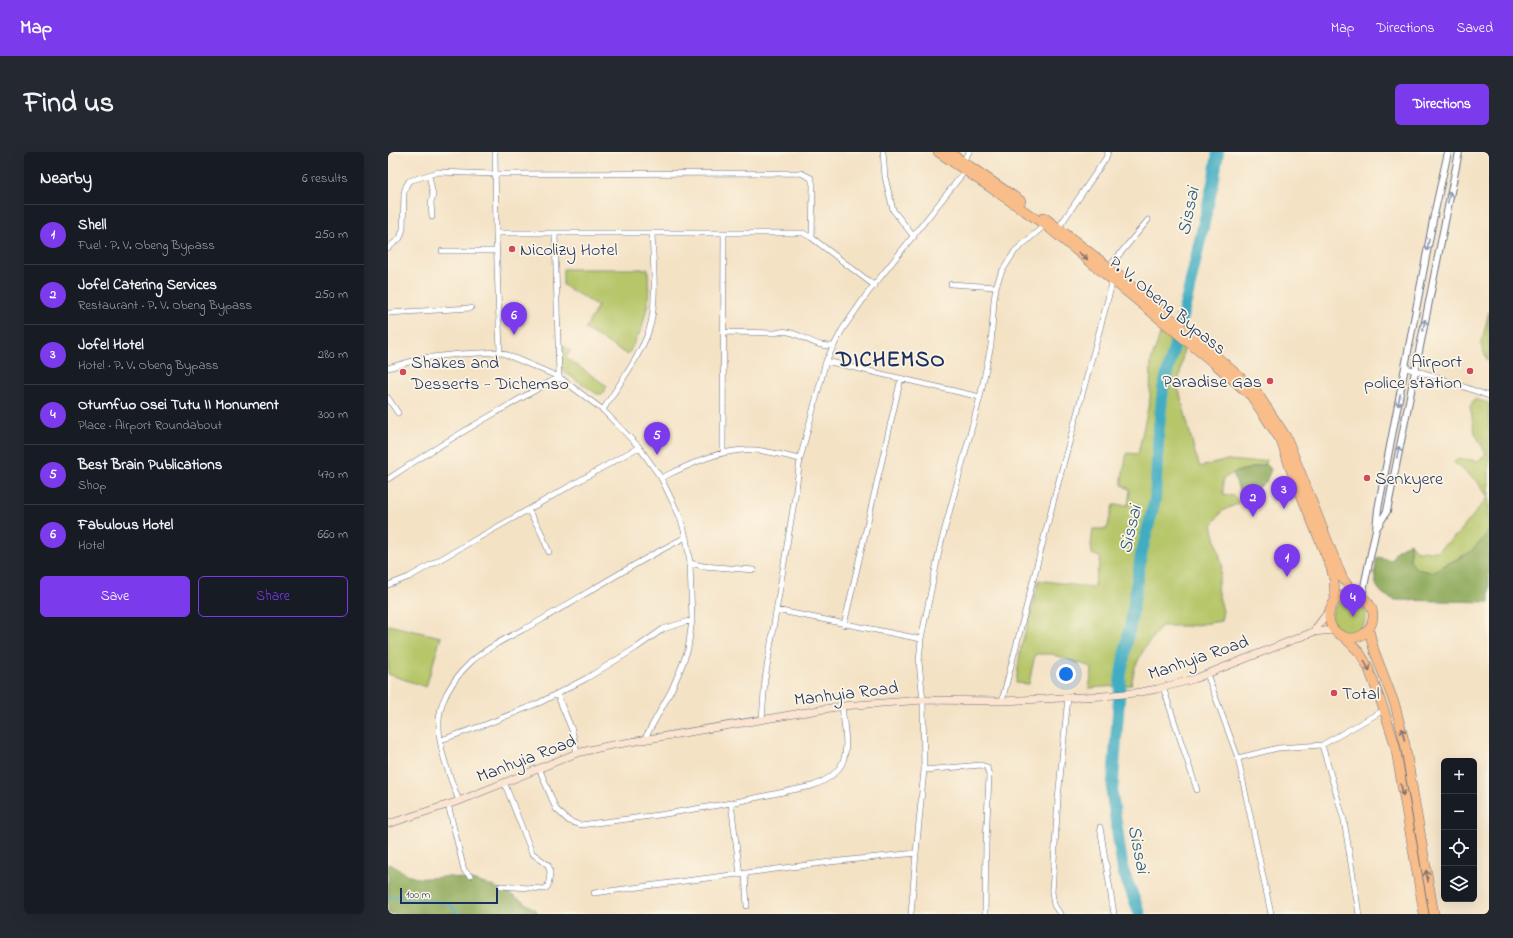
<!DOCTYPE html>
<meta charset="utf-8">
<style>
body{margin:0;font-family:"Indie Flower",sans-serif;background:#242831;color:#f1f3f6}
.controls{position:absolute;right:12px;bottom:12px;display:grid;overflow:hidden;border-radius:6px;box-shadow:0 4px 16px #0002}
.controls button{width:36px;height:36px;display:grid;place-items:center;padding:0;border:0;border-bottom:1px solid #363941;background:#171b24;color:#f1f3f6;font:20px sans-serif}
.scale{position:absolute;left:12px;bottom:10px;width:98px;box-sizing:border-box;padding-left:4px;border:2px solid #1b2f5e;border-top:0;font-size:11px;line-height:14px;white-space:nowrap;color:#1b2f5e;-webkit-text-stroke:3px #fcf5e5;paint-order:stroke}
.you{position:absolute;left:678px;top:522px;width:14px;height:14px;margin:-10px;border:3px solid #fff;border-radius:50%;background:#1a73e8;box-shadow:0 0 0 6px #1a73e833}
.badge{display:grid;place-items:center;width:26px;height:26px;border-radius:50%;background:#7c3aed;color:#fff;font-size:13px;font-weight:700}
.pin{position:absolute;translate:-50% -33px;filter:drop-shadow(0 1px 2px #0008)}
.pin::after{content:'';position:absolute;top:21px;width:14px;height:12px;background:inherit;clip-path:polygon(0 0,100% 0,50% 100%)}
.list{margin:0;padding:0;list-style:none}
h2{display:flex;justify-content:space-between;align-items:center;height:52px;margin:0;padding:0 16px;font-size:17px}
h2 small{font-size:13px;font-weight:400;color:#9ea1a6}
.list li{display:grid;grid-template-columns:26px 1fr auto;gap:12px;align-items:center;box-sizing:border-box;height:60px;padding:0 16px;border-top:1px solid #363941}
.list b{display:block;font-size:15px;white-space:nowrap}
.list p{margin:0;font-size:13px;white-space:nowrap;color:#9ea1a6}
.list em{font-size:13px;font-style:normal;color:#9ea1a6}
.actions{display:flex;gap:8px;padding:12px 16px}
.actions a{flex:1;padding:9px 0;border:1px solid #7c3aed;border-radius:6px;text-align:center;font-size:14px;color:#7c3aed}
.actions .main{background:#7c3aed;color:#fff}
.icon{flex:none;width:22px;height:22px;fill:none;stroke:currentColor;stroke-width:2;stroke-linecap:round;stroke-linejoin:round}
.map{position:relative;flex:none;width:1101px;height:762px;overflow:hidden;border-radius:6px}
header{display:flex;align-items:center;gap:24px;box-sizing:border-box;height:56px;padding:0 20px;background:#7c3aed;color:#fff}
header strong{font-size:19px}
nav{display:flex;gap:22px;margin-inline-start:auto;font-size:14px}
.intro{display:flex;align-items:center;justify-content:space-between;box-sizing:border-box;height:96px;padding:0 24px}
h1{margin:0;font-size:28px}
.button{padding:10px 18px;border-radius:6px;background:#7c3aed;color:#fff;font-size:14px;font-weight:700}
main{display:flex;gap:24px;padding:0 24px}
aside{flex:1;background:#171b24;border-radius:6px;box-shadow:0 4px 16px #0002}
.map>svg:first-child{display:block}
</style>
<header>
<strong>Map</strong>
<nav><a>Map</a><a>Directions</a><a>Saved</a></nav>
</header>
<div class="intro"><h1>Find us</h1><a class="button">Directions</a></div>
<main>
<aside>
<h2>Nearby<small>6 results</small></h2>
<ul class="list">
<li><span class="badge">1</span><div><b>Shell</b><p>Fuel · P. V. Obeng Bypass</p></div><em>250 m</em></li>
<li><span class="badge">2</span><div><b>Jofel Catering Services</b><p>Restaurant · P. V. Obeng Bypass</p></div><em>250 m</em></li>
<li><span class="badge">3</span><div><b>Jofel Hotel</b><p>Hotel · P. V. Obeng Bypass</p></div><em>280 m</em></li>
<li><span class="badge">4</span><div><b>Otumfuo Osei Tutu II Monument</b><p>Place · Airport Roundabout</p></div><em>300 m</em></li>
<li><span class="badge">5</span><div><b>Best Brain Publications</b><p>Shop</p></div><em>470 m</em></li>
<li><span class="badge">6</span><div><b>Fabulous Hotel</b><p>Hotel</p></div><em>660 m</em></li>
</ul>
<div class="actions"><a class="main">Save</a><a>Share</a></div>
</aside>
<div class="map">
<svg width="1101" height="762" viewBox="0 0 1101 762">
<rect width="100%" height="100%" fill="#fcf5e5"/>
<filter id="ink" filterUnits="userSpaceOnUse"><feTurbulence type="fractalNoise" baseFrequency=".025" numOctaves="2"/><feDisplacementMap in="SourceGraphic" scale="8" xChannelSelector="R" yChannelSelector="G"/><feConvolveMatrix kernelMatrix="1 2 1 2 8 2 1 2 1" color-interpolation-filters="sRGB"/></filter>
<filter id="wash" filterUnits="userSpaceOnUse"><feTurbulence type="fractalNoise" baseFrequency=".012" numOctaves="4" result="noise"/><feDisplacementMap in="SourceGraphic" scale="16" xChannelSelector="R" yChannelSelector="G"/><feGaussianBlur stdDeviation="0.9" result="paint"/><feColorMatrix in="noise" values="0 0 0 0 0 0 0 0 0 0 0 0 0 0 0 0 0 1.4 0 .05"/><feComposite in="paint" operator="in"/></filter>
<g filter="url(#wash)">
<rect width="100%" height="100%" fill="#f4e2c5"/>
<path fill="#b6c669" stroke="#687a64" d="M175,117H260L261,146L254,176L240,203L197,177L210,154L175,133Z
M1101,159V208H1099L1093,193Z
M773,180L796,196L790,234L807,301L812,315L839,308L864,310L878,308V312L845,321L835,327V342L846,344L851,351L834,359L824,373L834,414L829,437L835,459L833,469L801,474H773L756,497L747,515L743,533L701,536L704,519L703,515L664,502H647L641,532L628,531L633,494L642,464L651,428L705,436L713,406L704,402L703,393L705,377H719L725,353H740L742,338L734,333V326L739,301L750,302L762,246L763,209Z
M172,192L182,198L178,206L219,234L214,242H209L175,219L172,209Z
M1086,247L1101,251V378L1094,388L1081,401L1043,420L1028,417L1022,408V391L1029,399H1049L1070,382L1100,345L1089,329L1065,310L1070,306L1090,309L1098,302L1087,281L1082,255Z
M944 464a17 17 0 1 1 34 0a17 17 0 1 1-34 0Z
M0,473L53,485L38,535L0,522Z"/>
<path fill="#90ab5d" stroke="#566d5e" d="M878,312L883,317L878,330L871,335L853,344L845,321Z
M1101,378V450L1008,448C984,440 985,427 989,405L1004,408L1008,399L1022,391V408L1028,417L1043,420L1081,401L1094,388Z
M0,712C8,714 14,720 22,724C34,729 49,724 62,725C94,727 122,740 148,758L150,762H0Z"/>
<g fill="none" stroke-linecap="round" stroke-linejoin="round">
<path stroke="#43adc2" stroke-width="2" d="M0,744L60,751L71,762"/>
<path stroke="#43adc2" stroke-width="12" d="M752,762L735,719L724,642L733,521L744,463L753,403L767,348L771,275L775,237L799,146L826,26L830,0"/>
</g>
</g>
<g filter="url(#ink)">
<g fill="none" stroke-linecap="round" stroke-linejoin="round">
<g stroke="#676e82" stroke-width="6">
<path id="minor" d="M107,0L108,81L112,200
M495,0L497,25L505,58L526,85
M575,9L581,0
M41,23L45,43L43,50L44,65
M669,78L718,6L720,0
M108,81H415L424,86L487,134
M0,96L12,86L15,77L16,41L18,34L21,29L50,20L107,22L413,21L423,26L425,33L424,86
M54,99H108
M721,115L760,68
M563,132L608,135
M0,161L83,156
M336,180L388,181C403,175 419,190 433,193C438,194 442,194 446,194
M438,209L592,245
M0,216L35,206L72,202L112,200L171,225L215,258L251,295L273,326L292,365L298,385L302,411L304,468L300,497L293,516L283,539L256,588
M1018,216L1046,224L1101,244
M0,246L10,261
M215,258C229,235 253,203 261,178C270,149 265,111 264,81
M335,300L336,81
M273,326C303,312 333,296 367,298C382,299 398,304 412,307
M0,327C55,290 113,257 171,225L167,81
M140,358L152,378L161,400
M302,411L315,414L366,418
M0,433L21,425L251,295
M388,458L533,487
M456,473L513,226
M819,522L850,606L883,762
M775,535L809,638
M169,542L184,578L189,601
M614,549L667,343L725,128
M374,568L377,527L408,338L412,307L438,209L454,178L479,142L577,19
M53,588L99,572L153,550L199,526L248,496L275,477L304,468
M934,593L956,668L971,762
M850,606L890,596L934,593L996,558
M151,616L168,657L181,669L192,673L271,663L343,651L424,634C468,618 458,592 454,554
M536,618L593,613L599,615L601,624L598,691L597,762
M71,649C60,620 44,583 54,552C60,536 71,521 83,510C103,492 130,481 153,468C201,440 248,410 298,385
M343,651L352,723
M60,652L76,718L82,724
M712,675L726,762
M357,722L359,754
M113,734L157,737L160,734C161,728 164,719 160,713L144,701L116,630
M206,741L442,710L528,701
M523,762L528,701L536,618L535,548L531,510L533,487L552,395L592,245L603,193L606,148L608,135L613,121L627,99L657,73
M672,762L666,753L664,740L670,647L680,545"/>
</g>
<g stroke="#676e82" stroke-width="8">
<path id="tertiary" d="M990,374L999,359L1071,0
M974,444L988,377L990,357L1046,63L1060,0"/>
</g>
<g stroke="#676e82" stroke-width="8">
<path id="secondary" d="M925,480L943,456
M0,672L71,649L189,601L219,594L454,554L535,548L614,549L715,544L747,541L769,537L806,527L925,480L946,478"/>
</g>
<g stroke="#676e82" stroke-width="10">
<path id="trunk" d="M550,0L657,73L829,214L863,244L893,289L902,316L943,416L946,428L947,449
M561,0L633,49
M656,65L721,115L819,196L868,239L899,286L946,405L955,427L967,442
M941 464a22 22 0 1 1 44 0a22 22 0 1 1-44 0Z
M981,478L986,498L1007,553L1017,592L1046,762
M955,484L972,501L980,515L996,558L1007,593L1036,762"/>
</g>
<use href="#minor" stroke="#fff" stroke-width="5"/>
<use href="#tertiary" stroke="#fff" stroke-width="6"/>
<use href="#secondary" stroke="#fce5d0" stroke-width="7"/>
<use href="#trunk" stroke="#f8bd89" stroke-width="9"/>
</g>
<defs><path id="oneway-shaft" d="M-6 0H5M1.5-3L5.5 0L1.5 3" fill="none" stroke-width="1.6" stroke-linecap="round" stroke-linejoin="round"/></defs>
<g stroke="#8d97ae">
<use href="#oneway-shaft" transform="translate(1061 45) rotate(-79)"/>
<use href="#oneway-shaft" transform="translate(1040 93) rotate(100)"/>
<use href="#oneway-shaft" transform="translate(1036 173) rotate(-79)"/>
<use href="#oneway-shaft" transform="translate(1011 248) rotate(101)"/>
<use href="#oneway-shaft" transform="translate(1010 300) rotate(-79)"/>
</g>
<g stroke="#7e6f71">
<use href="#oneway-shaft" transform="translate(695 104) rotate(39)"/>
<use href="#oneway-shaft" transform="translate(979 514) rotate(64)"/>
<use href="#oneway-shaft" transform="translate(1015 582) rotate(-103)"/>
<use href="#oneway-shaft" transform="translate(1014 638) rotate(80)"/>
<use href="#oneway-shaft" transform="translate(1039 724) rotate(-100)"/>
</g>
</g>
<g fill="#d1495b" stroke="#fcf5e5" stroke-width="1.5">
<circle cx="124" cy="97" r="4"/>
<circle cx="1082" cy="219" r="4"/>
<circle cx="15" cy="220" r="4"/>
<circle cx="882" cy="229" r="4"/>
<circle cx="979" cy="326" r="4"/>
<circle cx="946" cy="541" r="4"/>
</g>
<g text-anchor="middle" stroke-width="3.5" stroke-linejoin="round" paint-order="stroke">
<g font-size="18" fill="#1b2f5e" stroke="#fcf5e5" text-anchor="start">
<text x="132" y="103">Nicolizy Hotel</text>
<text x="1074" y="215" text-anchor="end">Airport<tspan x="1074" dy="21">police station</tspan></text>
<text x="23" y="216">Shakes and<tspan x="23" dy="21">Desserts - Dichemso</tspan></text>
<text x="874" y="235" text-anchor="end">Paradise Gas</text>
<text x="987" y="332">Senkyere</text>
<text x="954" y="547">Total</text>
</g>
<g font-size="18" fill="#1b2f5e" stroke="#fcf5e5">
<text transform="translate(780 153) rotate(39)" y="6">P. V. Obeng Bypass</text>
<text transform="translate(810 505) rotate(-19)" y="6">Manhyia Road</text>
<text transform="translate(458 541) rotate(-7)" y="6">Manhyia Road</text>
<text transform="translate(138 606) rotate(-21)" y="6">Manhyia Road</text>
</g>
<g font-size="19" font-style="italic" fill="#295b81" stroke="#fcf5e5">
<text transform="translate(799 59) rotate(-78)" y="7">Sissai</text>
<text transform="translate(741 377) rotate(-77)" y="7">Sissai</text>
<text transform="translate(752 697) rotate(79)" y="7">Sissai</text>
</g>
<g font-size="22" font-weight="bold" letter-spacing="1" fill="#1b2f5e" stroke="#fcf5e5">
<text x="503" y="214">DICHEMSO</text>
</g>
</g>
</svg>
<div class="controls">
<button>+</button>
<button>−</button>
<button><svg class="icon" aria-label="locate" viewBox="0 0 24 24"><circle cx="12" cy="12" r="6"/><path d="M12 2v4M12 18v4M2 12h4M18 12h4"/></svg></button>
<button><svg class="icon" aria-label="layers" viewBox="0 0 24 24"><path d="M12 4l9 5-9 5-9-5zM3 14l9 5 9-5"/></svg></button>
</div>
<div class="scale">100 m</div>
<div class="you"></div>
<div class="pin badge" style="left:899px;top:425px">1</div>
<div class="pin badge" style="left:865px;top:365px">2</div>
<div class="pin badge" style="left:896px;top:357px">3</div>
<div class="pin badge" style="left:965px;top:465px">4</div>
<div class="pin badge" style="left:269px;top:303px">5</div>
<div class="pin badge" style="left:126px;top:183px">6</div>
</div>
</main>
